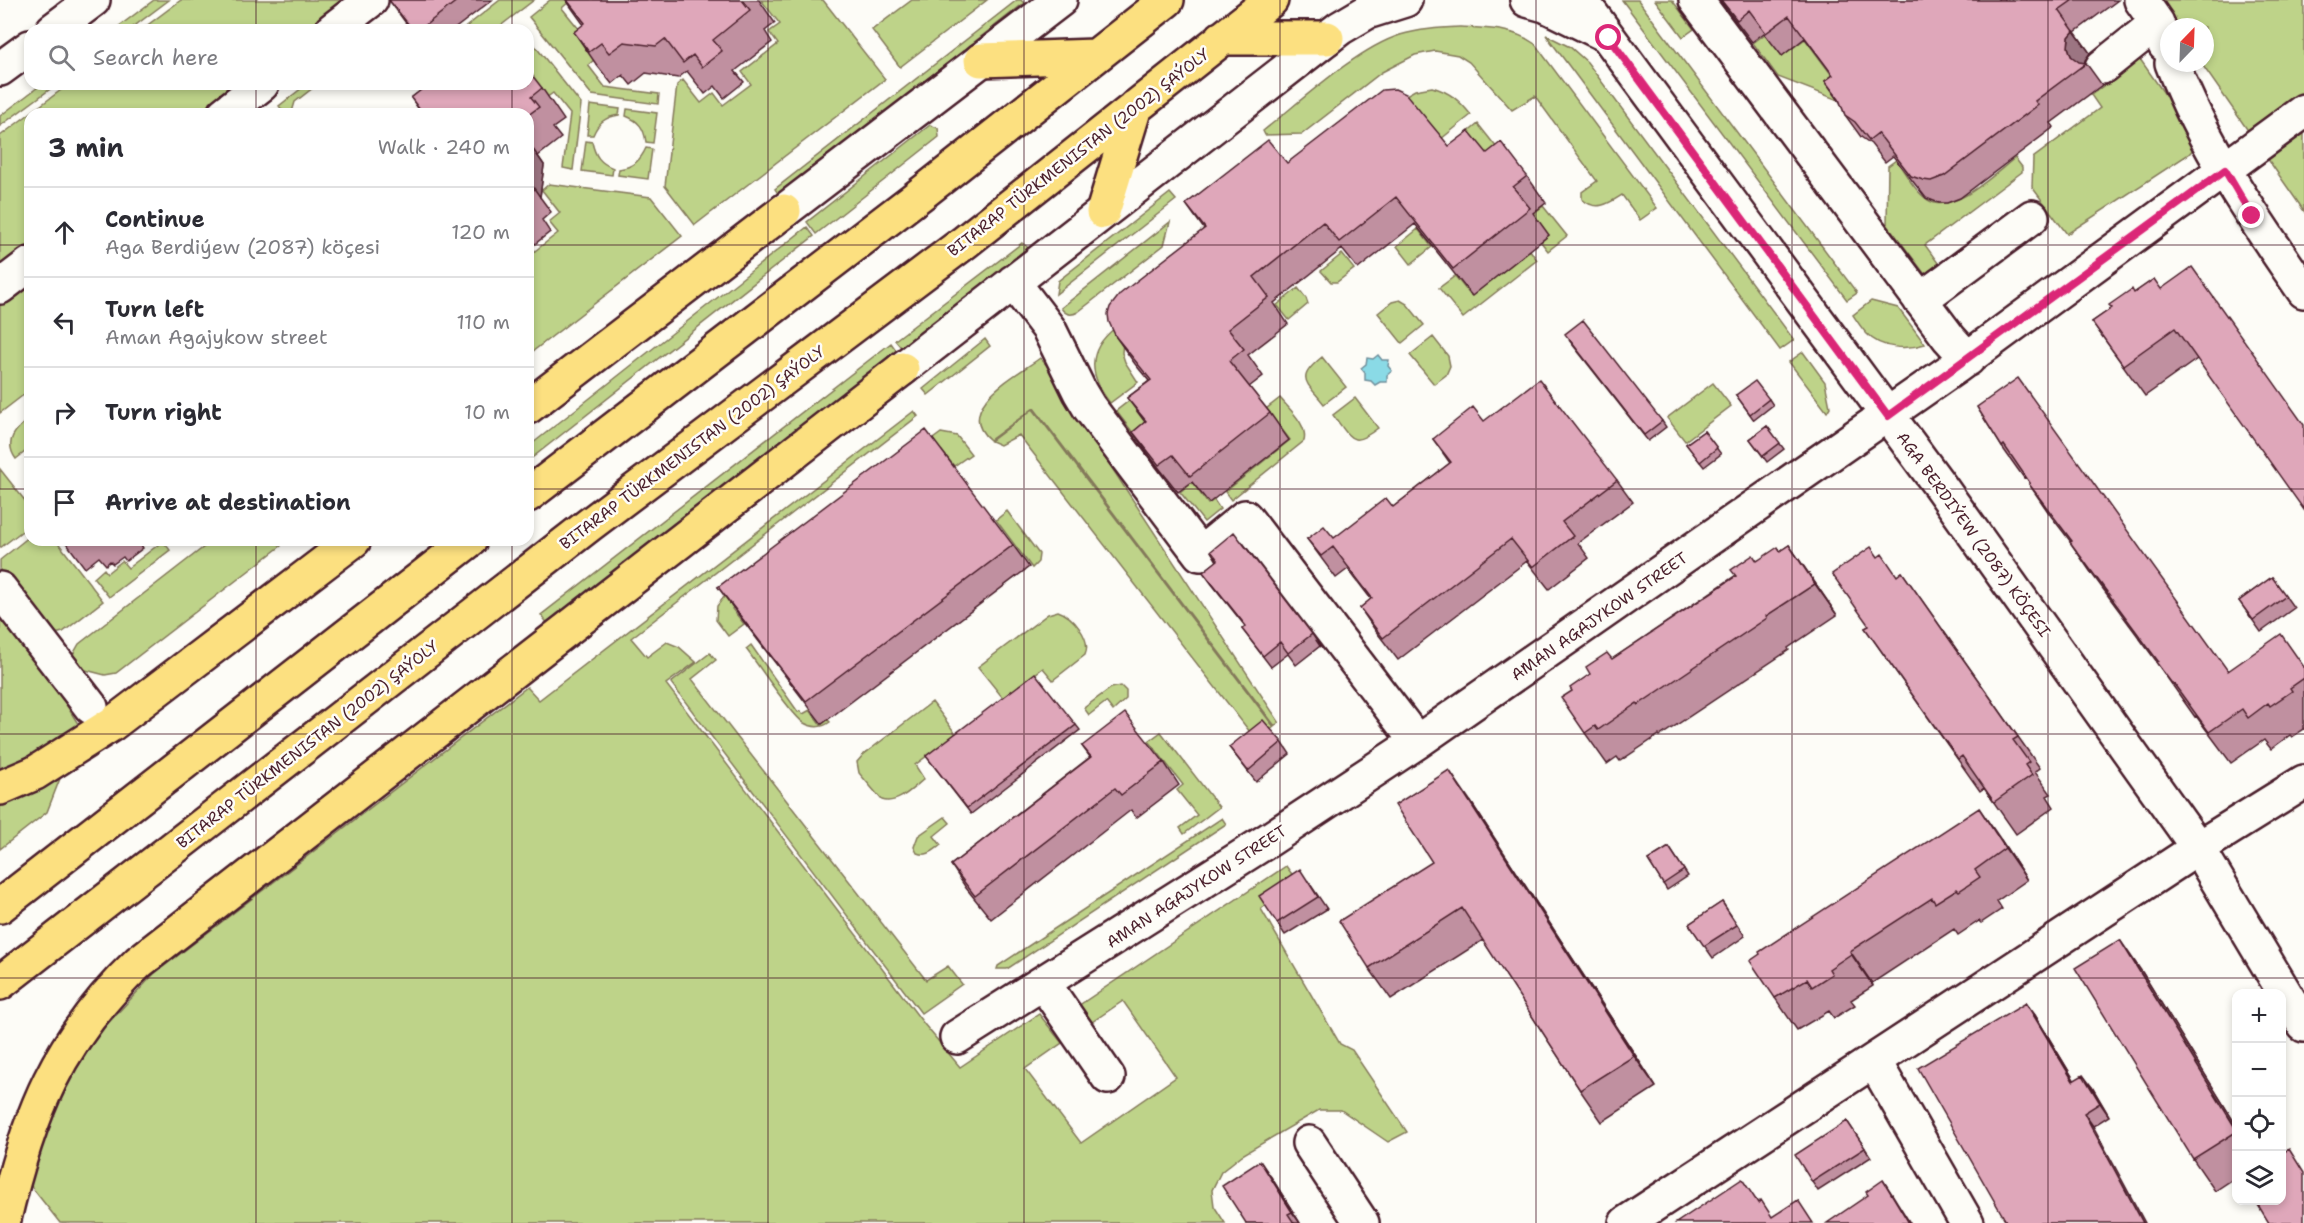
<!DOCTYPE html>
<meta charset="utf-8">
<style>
body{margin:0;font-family:"Shantell Sans",sans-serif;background:#f7f7f7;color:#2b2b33}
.controls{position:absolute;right:18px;bottom:18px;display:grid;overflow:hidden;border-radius:12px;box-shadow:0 3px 9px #0003}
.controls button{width:54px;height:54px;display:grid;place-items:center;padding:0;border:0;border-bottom:2px solid #e1e1e2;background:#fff;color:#2b2b33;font:30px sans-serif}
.compass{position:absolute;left:2160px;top:18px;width:54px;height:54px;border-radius:50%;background:#fff;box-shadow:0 3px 9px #0003;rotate:23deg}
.stop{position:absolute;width:18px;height:18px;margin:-14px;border:4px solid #db2777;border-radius:50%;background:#fff}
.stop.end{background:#db2777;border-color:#fff;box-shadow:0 2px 6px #0008}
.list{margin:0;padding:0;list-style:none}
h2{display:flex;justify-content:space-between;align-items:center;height:78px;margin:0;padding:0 24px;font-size:26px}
h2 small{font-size:20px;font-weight:400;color:#7c7c81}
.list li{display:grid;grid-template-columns:39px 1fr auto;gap:18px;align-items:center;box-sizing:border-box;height:90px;padding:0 24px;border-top:2px solid #e1e1e2}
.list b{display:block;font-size:22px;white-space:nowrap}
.list p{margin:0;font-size:20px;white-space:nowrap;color:#7c7c81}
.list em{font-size:20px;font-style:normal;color:#7c7c81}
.icon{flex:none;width:33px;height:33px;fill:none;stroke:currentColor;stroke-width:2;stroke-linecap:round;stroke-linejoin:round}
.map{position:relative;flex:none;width:2304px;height:1223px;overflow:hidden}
.search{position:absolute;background:#fff;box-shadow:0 3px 9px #0003;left:24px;top:24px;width:510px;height:66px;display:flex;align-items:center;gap:15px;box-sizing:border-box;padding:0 21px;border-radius:18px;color:#7c7c81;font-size:22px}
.panel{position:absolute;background:#fff;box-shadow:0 3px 9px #0003;left:24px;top:108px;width:510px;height:438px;border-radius:18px}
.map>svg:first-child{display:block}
</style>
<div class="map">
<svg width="2304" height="1223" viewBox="0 0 2304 1223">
<rect width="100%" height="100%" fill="#fdfcf7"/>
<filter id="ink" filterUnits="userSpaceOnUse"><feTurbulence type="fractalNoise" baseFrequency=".0167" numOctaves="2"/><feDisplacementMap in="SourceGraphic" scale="12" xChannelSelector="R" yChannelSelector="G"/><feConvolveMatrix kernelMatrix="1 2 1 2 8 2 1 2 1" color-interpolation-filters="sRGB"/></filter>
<g filter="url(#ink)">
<path fill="#bed389" stroke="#84795a" stroke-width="1.5" d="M154,0H169L129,30H114Z
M181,0H347L308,30H141Z
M500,0H534L495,30H462Z
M550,0H571L562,8L600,55L588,65L605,87L659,94L658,104L592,95L529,17Z
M761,0H823L885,79L695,225L665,186L677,85L683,80L701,103L714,93L723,105L751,84L742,72L778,44L769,32L780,24Z
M912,0H987L900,67L872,30Z
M1017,0H1021L1024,3L779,195L775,189Z
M1622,0H1638L1857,293L1847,300Z
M1655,0H1672L1694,29L1683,37Z
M2157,0H2304V211L2201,63H2205V27H2176Z
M1460,27C1486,28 1513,28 1535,44L1657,208L1640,220L1622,195C1608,204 1596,212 1582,199V192L1597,181L1535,96L1512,110L1469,62L1458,55L1435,51L1415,55L1382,72L1302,134L1265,135L1263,131C1300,102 1356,49 1400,35C1419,29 1440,28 1460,27Z
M1765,34L1782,56L1805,39L1846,94L1838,100L1778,77L1753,43Z
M1546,35L1570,47L1587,62L1794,340L1780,350Z
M528,37L581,104L573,170L563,168L570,114L553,93L539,103L528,84Z
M2140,59L2194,136L2196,146L2189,154L2067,234L2032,187L2033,158L2100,108L2091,95Z
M42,84H57L0,126V116Z
M69,84H238L199,114H30V245L0,268V136Z
M307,84H312L314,87L295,102L292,112L297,114H285L279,106Z
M1432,87C1450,92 1460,101 1471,115L1441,139L1406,95L1415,90Z
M590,105L620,109L619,115C605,117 598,123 593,135H587Z
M627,109L657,113L653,143L646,142C644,128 639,121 626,116Z
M1478,124L1516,172L1449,148Z
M930,125L938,128L939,137L816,234L807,222Z
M586,141L592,142C595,156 600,163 613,168L612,175L582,171Z
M646,148L652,149L648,179L618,175L619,169C633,167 640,161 646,148Z
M2015,158L2022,167V172L1925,245L1941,267L1927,277L1887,224L1888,166L1896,160C1905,172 1915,192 1928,200C1953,216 1995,173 2015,158Z
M549,184L651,197L682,236L528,355V251L531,254L558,233L549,222L560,213L542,190Z
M1170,193L1176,200L1056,294L1058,281Z
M1543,206L1567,236L1548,251L1541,242L1549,235L1533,214Z
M1170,222L1164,245L1078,312C1071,316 1065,314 1061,308Z
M807,227L814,236L528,461V447Z
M1418,229L1432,247L1411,264L1397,246Z
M1022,243L1030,249L906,353L895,340Z
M1530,250L1537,260L1463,318L1439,288L1455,276L1471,296Z
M1342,254L1354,269L1337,282H1331L1321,271Z
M30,277V390L0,413V300Z
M1298,288L1306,298L1308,304L1289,320L1277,305Z
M1400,300L1407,304L1424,325L1402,343L1378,313L1392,302Z
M1871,301L1898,308L1925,344C1907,350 1881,349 1867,334C1862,329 1857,321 1853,315Z
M1115,328L1123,341L1122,353L1125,362L1138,382L1110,403C1089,376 1086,351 1115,328Z
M1433,337L1448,356L1450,366L1446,375L1434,384L1410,355Z
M985,339L990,346L928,395L923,389Z
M891,343L901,357L552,629L541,615Z
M1803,352L1825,382L1830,407L1827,412L1789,362Z
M1322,357L1346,387L1324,404C1306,381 1295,379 1322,357Z
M1040,358L1054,373L1067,400L1279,722L1275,726L1034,408L990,440C952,408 1017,375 1040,358Z
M1713,383L1731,406L1685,441L1667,418Z
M1144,389L1152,457L1116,411Z
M1280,398C1290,410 1308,425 1304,441L1231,500L1225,492L1290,440L1266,409Z
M1355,398L1378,428C1351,449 1351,438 1333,415Z
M1033,409L1274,727L1257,741L1019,435L1000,445L991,441Z
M914,411L918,416L631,638L647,657L667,642L679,647L696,662L666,684L924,1024L960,1067L1039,1014L1062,1043L1025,1069L1081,1143L1176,1077L1123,1001L1089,1024L1078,1006L1286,866L1297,881L1261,909L1340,1044L1352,1050L1407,1132L1388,1142L1341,1110H1319L1242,1155L1221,1172L1212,1190L1214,1206L1225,1223H60L27,1181L51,1113L75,1071L99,1033L154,974L527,687L539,700Z
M30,418V448L16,459C3,441 16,429 30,418Z
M941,433L957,436L971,454L954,466L942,451L858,513L849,501Z
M0,469L30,507V525L0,548Z
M1192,482L1208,504L1214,500L1220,509L1204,522L1180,492Z
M1007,511L1039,554L1038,562L1032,568L996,520Z
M30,536V540H56L103,601L63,632L55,634L0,577V560Z
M827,537L732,609L744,624L728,636L716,620L717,606L727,593Z
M213,540H276L281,546L116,673L105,675L78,668L71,658L79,644Z
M163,541L170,550L109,597L94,578L104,569L107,573L122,561L128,568Z
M0,611L45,670L80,727L47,812L0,849Z
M1058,611C1073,616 1092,639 1085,655L1053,680L1043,668L1003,698L978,667L1048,614Z
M751,645L798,712L800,711L803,714L810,710L821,725L828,720L830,722C822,728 813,728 804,723C791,715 758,664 746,649Z
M710,653L716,660L692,679L926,980L948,966L962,984L921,1013L671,683Z
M1121,686L1126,691V699L1113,711L1106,702L1089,715L1084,708L1111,688Z
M932,702L956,734L915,765L924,779C913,788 898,805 882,800L859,773L857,762L863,755Z
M1161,732L1219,807L1184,834L1180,828L1197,815L1177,790L1183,785L1149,741Z
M945,817L950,823L934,836L941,845C933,851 927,857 917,853L914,847L918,836Z
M1222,818L1226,824L1007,969H997L998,966Z"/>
<path fill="#8adae6" stroke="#708f9b" stroke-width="1.5" d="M1378,355L1382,360H1389L1388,366L1392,371L1387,375V382H1380L1375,385L1371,381L1365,380V373L1361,368L1366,364L1367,358L1373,359Z"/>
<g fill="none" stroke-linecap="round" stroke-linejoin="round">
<g stroke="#4a1f2b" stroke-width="38">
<path id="minor" d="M1527,0L1545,5L1602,33
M1581,0L1940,486L2198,848L2304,1025
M1696,0L1949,338L1968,359
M2141,0L2157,23L2165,45
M53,30L93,0
M332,30L371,0
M2172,63C2203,145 2254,219 2304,291
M2102,67L2157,23
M0,69L30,47
M224,114L262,84
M784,211L1060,0
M1013,282L1049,329L1080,392L1089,407L1200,554L1245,517L1417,742
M0,287L30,264
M1920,300L2032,217
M902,369L1340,28L1367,12L1405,0
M0,589L91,707
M1044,984L1108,1077
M957,1037L1270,839L1417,742L1957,366L2304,111
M1874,1061L1967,1223
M1309,1143L1362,1223
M1626,1223L2198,848L2304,782"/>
</g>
<g stroke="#4a1f2b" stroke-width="38">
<path id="major" d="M1222,38H1327
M981,60L1095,56
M1103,212L1135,107
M528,495L926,190L1167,0
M0,906L470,540
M0,983L589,525L965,242L1271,0"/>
</g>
<g stroke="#4a1f2b" stroke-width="38">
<path id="highway" d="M528,407L784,211
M0,788L35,773L112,724L354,540
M3,1223C28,1115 57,1040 139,962L902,369"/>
</g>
<use href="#minor" stroke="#fdfcf7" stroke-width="33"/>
<use href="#major" stroke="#fce080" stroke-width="33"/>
<use href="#highway" stroke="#fce080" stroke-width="33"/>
</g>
<path fill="#c090a0" stroke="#4a1f2b" stroke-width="1.5" d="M389,0H492L453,30H411Z
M566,0H759L775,23L765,31L772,42L735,71L744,82L724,98L715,86L705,94L687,71L678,78L646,73L631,85L623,75L612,84L596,64L574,32L584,25Z
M1720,0H2118L2075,32L2090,53L2085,60L2084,63H2086L2102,85L2051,123L2054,127L1960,198L1947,203H1939L1926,198L1893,156L1885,162L1871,144L1861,137L1845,115L1840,102L1825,81L1833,75L1805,38L1782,56L1764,33L1752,42Z
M416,84L542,88L564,120L553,128L561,138L538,156L544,165L540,197L551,212L542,220L550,232L531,247L528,244V114H422L411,98L420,91Z
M1449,146L1487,153L1527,176L1546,203L1533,213L1549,235L1472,296L1415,224L1358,269L1342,249L1274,303L1288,324L1248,355L1263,376L1249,387L1270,413L1289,440L1209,503L1192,482L1178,492L1152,459L1133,432L1145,422L1127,398L1149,381L1135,364L1116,337L1204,229L1186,204L1287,163Z
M2154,279L2197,359L2145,396L2092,322Z
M1569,340L1662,421L1666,427L1648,441Z
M1736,395L1769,399L1773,405L1754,420Z
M1977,407L2228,671L2304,667V729L2292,737L2290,735L2271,749L2264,740L2231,763L2196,716L2195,717L2156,662H2157L2092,574L2070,542H2071L2051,516L2029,484L2030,483L2026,477L2024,478L2002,447Z
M1484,421L1617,480L1633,502L1578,543L1589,558L1549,589L1527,561L1398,660L1375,630L1360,608L1371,599L1348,569L1336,578L1307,539L1334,538L1393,507L1450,463L1433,439Z
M1767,426L1784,449L1767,462L1750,439Z
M1704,431L1721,454L1704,467L1686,444Z
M64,540H144L140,543L143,548L126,561L123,557L113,564L110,561L106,565L99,557L85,568Z
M1013,545L1029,567L822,724L734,609L718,587Z
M1789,545L1837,615L1788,648L1789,650L1660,736L1659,735L1620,761L1617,757L1607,764L1585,733L1572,691L1612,659L1757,561L1780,551Z
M1211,551L1312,634L1320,646L1296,665L1288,654L1271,667L1242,629L1245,626L1211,583L1203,572L1217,561Z
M1902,572L2040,768L2035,772L2051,794L2047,796L2054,807L2016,834L1984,788L1980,791L1865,628L1869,626L1897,576Z
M2272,577L2294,608L2261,632L2239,601Z
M1076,725L1080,730L971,814L926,756Z
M1282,742L1290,754L1256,782L1229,747Z
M1082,746L1164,762L1179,785L1136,818L1131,810L991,919L966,888L951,865L1090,757Z
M1471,802L1656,1087L1602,1122L1580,1090L1483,940L1391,999L1369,968L1432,862Z
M2001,840L2027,880L1997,901L2002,909L1981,923L1979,921L1958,935L1954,929L1872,983L1873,986L1851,1000L1855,1005L1834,1018L1829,1011L1797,1030L1775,998Z
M1669,847L1688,876L1667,890L1648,860Z
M1308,881L1327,909L1285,935L1277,923Z
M1722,902L1745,936L1713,958L1689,924Z
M2142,972L2236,1125V1177L2215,1191L2193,1159Z
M2026,1003L2035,1015L2074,1080L2092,1087L2109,1116L2093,1126L2007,1223Z
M1847,1121L1871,1157L1818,1191L1812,1182Z
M1271,1177L1300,1223H1246Z"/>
<path fill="#9c7582" stroke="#4a1f2b" stroke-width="1.5" d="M2074,31L2090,53L2085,60L2084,65L2080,68L2071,56L2068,47L2069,37Z
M528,142L544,165L540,197L529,181H528Z
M1789,545L1811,577L1837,615L1815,584Z
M1449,770L1471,802L1656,1087L1634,1056Z
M1979,808L2001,840L2027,880L2005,848Z
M2120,940L2142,972L2236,1125V1129Z
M1850,951L1872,983L1873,986L1851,954Z
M2026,1003L2035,1015L2082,1093L2073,1081Z
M2083,1075L2092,1087L2109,1116L2100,1103Z
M2084,1113L2093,1126L2145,1223H2143Z
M1260,1161L1271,1177L1300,1223L1292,1212Z
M1883,1180L1892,1194L1910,1223H1909Z"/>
<path fill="#dfa7ba" stroke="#4a1f2b" stroke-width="1.5" d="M389,0H458L419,30H413Z
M567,0H742L750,10L713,40L722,51L702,67L693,55L683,63L665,39L656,46L624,42L609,53L601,43L589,52L574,32L585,23Z
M1721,0H2073L2059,10L2074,31L2069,37L2068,47L2071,56L2079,62L2086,63L2035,101L2038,105L1944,176L1931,181L1923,180L1911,176L1878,133L1869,140L1855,122L1845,115L1839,99L1825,81L1833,75L1789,16L1766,33L1749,10L1737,20Z
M528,70L542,88L531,97L539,107L528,115V114H423L411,98L421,90L416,84H528Z
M1395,89L1406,94L1449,146L1469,131L1487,153L1501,142L1527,176L1513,187L1530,208L1453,269L1396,197L1339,242L1323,222L1254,277L1269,297L1228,329L1244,349L1229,361L1270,413L1190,476L1173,455L1159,465L1133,432L1146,421L1127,398L1151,380L1116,337L1109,322L1108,314L1110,307L1120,294L1205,228L1186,204L1268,140L1287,163L1382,90Z
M2192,267L2304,425V510L2175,328L2123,365L2092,322L2112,308L2109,305L2132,289L2134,293L2154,279L2161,289Z
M1583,320L1662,421L1644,435L1565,334Z
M2018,378L2228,671L2281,634L2304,667V678L2290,688L2292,691L2270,706L2268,703L2248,718L2242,709L2209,732L2174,684L2173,685L2156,662L2158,661L2070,542L2072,541L2029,484L2030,483L2004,445L2002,447L1977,407Z
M1539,379L1617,480L1562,522L1573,536L1533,567L1511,539L1383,638L1360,608L1372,598L1333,547L1321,556L1307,539L1324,526L1334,538L1386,498L1393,507L1451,462L1433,439L1473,407L1484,421Z
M1755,381L1769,399L1750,414L1736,395Z
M1767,426L1780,443L1763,456L1750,439Z
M926,430L1013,545L806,701L718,587Z
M1704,431L1717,448L1700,462L1686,444Z
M1234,532L1312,634L1288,653L1280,642L1263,656L1242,629L1246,626L1203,572L1218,560L1211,551Z
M1789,545L1815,584L1766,616L1767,618L1638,705L1637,703L1598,730L1595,726L1585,733L1561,698L1572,691L1570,688L1590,674L1586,667L1607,653L1612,659L1736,576L1731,570L1753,555L1757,561L1778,547L1780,551Z
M1871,547L1878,557L1882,554L1897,576L1902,572L2018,737L2013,740L2029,762L2025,765L2032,775L1994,802L1962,756L1958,759L1865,628L1869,626L1832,574Z
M2272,577L2286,596L2253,620L2239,601Z
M1035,673L1076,725L967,808L926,756Z
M1125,713L1164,762L1121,795L1115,788L975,896L951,865L1091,757L1082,746Z
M1263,720L1282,742L1248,771L1229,747Z
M1449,770L1634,1056L1580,1090L1462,908L1369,968L1339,921L1432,862L1395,805Z
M1979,808L2005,848L1975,870L1980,877L1959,891L1957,889L1935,903L1932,898L1850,951L1851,954L1829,969L1832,974L1812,987L1807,979L1775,998L1750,961L1760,954L1759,952Z
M1669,847L1684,870L1663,884L1648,860Z
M1300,869L1318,897L1277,923L1259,896Z
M1722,902L1737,925L1704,946L1689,924Z
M2120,940L2236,1129V1132L2193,1159L2075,968Z
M2026,1003L2073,1081L2083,1075L2100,1103L2084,1113L2143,1223H2007L1918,1068Z
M1847,1121L1865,1148L1812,1182L1795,1155Z
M2289,1149L2304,1173V1223H2269L2255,1200H2282V1153Z
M1260,1161L1292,1212L1288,1214L1294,1223H1246L1222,1186Z
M1742,1179L1758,1203L1761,1200L1772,1217L1798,1200L1813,1223H1676Z
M1883,1180L1909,1223H1827L1868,1195L1866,1192Z"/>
</g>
<g fill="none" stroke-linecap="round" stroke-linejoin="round" filter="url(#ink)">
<path stroke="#db2777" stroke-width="8" d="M1609,38L1888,416L2225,170L2252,216"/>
</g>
<path fill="none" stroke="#4a1f2b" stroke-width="1.5" stroke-opacity="0.55" d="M256,0V30M512,0V30M768,0V1223M1024,0V1223M1280,0V1223M1536,0V1223M1792,0V1223M2048,0V1223M256,84V114M512,84V114M0,245H30M528,245H2304M0,489H30M528,489H2304M256,540V1223M512,540V1223M0,734H2304M0,978H2304"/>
<g text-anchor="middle" stroke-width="5" stroke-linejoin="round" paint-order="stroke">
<g font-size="16" fill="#4a1f2b" stroke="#fdfcf7">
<text transform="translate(1078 152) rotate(-38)" y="6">BITARAP TÜRKMENISTAN (2002) ŞAÝOLY</text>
<text transform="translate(692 447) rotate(-37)" y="6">BITARAP TÜRKMENISTAN (2002) ŞAÝOLY</text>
<text transform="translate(1974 534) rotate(54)" y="6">AGA BERDIÝEW (2087) KÖÇESI</text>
<text transform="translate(1599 616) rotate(-35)" y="6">AMAN AGAJYKOW STREET</text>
<text transform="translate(307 744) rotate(-38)" y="6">BITARAP TÜRKMENISTAN (2002) ŞAÝOLY</text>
<text transform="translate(1196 886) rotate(-33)" y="6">AMAN AGAJYKOW STREET</text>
</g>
</g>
</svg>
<div class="controls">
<button>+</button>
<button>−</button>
<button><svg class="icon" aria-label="locate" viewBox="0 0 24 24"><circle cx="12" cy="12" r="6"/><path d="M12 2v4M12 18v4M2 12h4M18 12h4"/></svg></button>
<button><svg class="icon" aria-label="layers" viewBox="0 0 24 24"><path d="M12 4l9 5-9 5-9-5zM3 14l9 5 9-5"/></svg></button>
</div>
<svg class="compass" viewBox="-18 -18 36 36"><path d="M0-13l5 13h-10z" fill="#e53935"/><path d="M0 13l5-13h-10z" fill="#7c7c81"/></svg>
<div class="stop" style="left:1609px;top:38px"></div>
<div class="stop end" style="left:2252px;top:216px"></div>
<div class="search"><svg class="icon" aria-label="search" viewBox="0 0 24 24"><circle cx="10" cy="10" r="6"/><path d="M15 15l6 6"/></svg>Search here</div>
<section class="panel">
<h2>3 min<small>Walk · 240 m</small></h2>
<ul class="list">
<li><svg class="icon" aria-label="ahead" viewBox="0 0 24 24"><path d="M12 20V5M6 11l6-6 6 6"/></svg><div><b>Continue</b><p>Aga Berdiýew (2087) köçesi</p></div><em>120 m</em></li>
<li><svg class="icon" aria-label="left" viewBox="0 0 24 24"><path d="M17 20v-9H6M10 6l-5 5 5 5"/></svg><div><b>Turn left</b><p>Aman Agajykow street</p></div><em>110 m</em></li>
<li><svg class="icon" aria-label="right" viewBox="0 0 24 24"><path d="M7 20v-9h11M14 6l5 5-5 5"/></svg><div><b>Turn right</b></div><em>10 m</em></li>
<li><svg class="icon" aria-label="arrive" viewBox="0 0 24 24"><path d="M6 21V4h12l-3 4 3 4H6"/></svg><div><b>Arrive at destination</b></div></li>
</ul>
</section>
</div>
